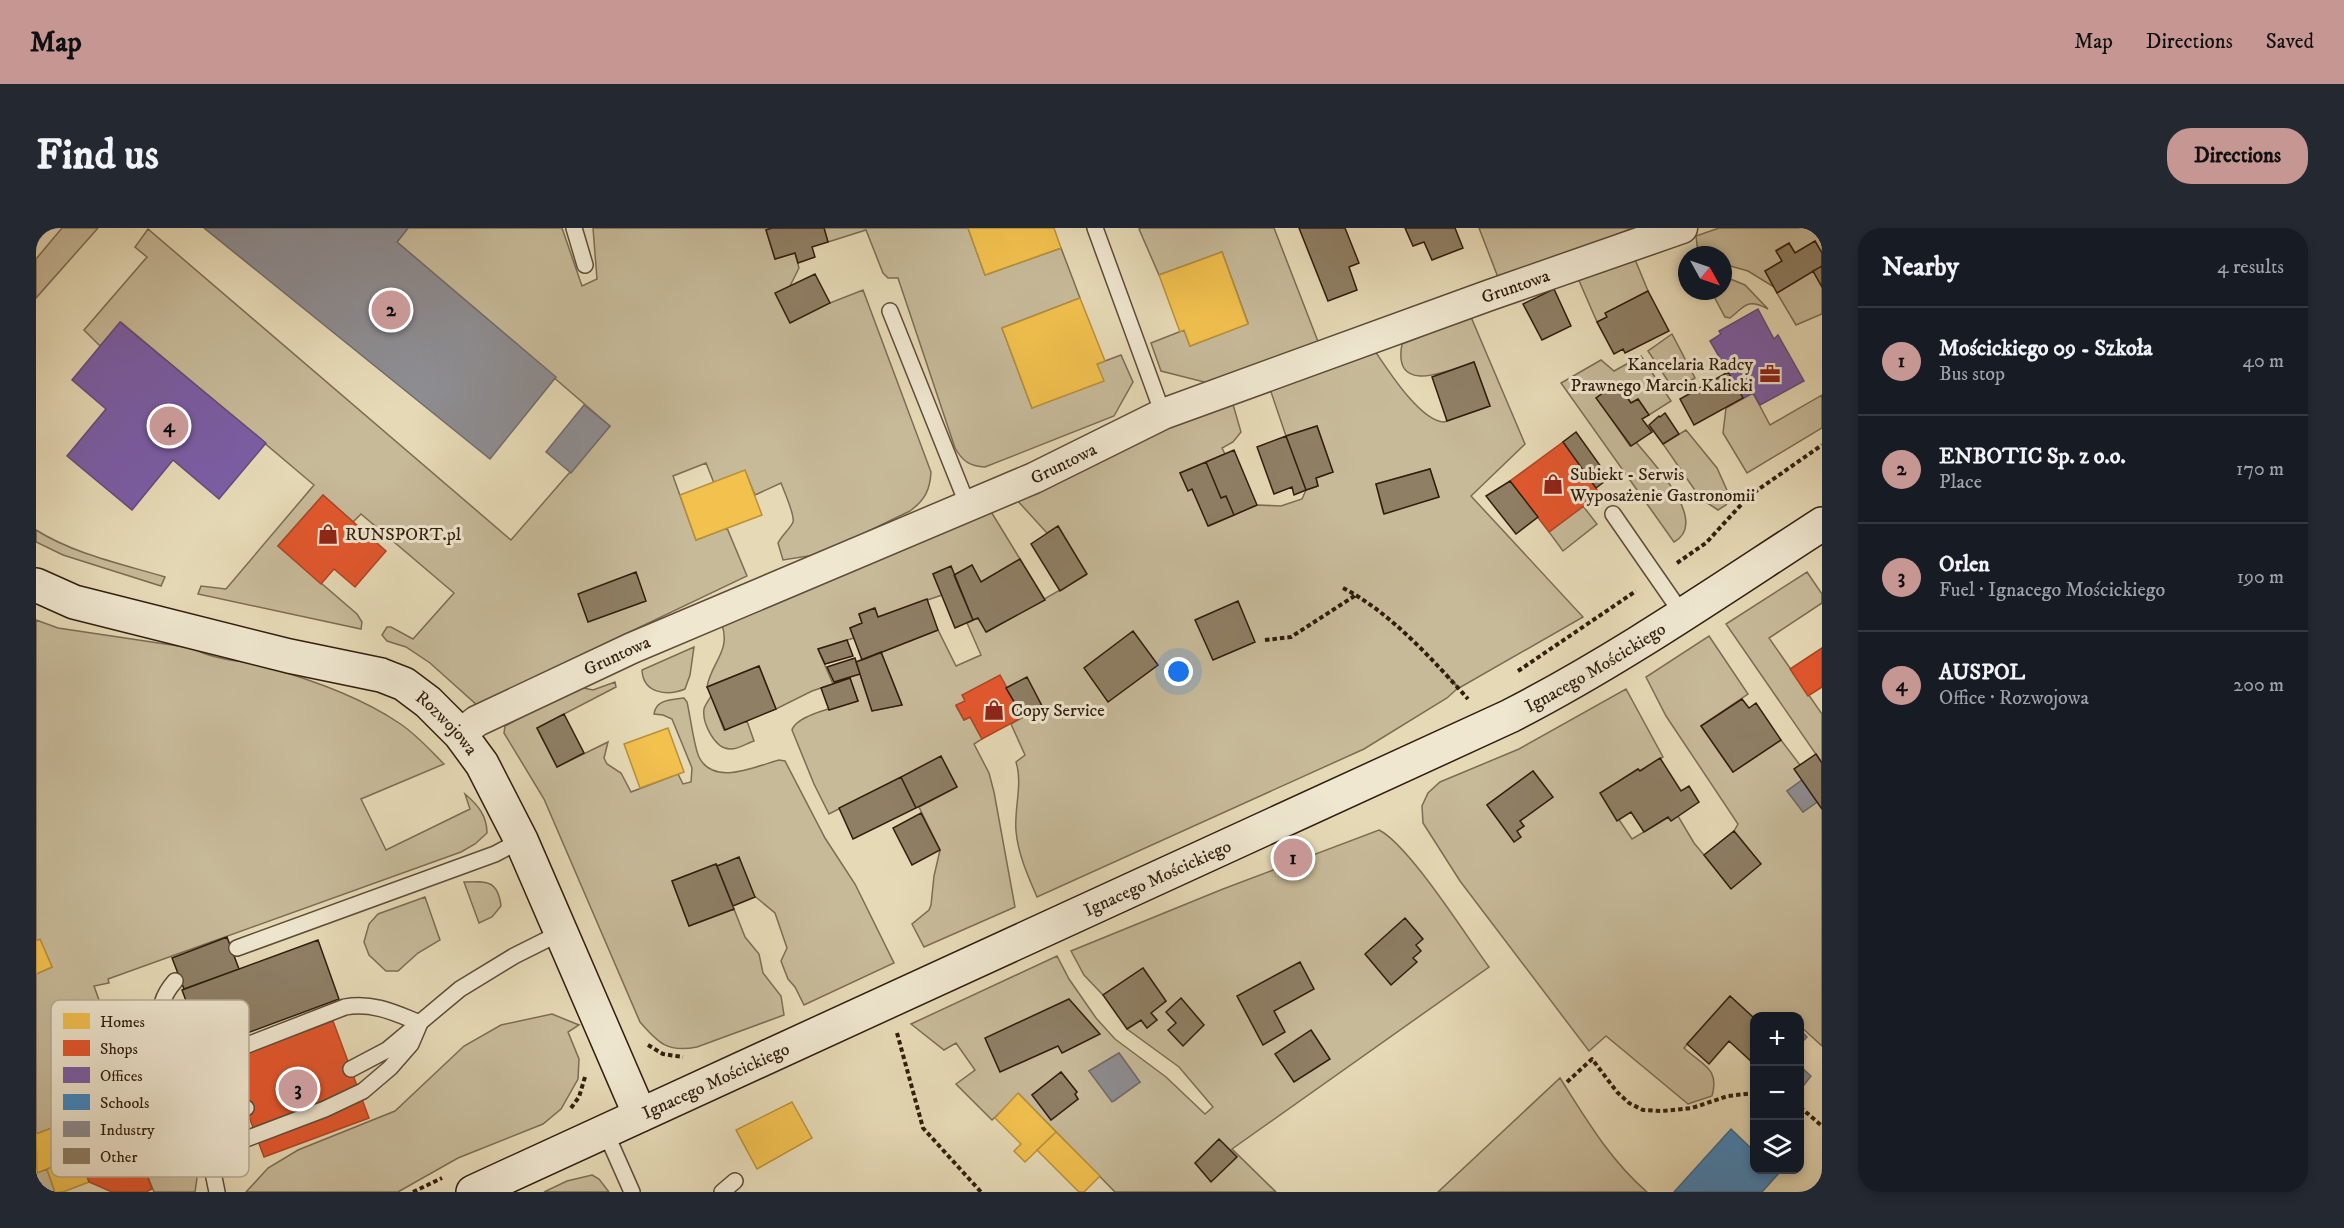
<!DOCTYPE html>
<meta charset="utf-8">
<style>
body{margin:0;font-family:"IM FELL DW Pica",serif;background:#242831;color:#f1f3f6}
.controls{position:absolute;right:18px;bottom:18px;display:grid;overflow:hidden;border-radius:12px;box-shadow:0 3px 9px #0003}
.controls button{width:54px;height:54px;display:grid;place-items:center;padding:0;border:0;border-bottom:2px solid #363941;background:#171b24;color:#f1f3f6;font:30px sans-serif}
.compass{position:absolute;left:1642px;top:18px;width:54px;height:54px;border-radius:50%;background:#171b24;box-shadow:0 3px 9px #0003;rotate:130deg}
.you{position:absolute;left:1143px;top:444px;width:21px;height:21px;margin:-15px;border:4px solid #fff;border-radius:50%;background:#1a73e8;box-shadow:0 0 0 9px #1a73e833}
.badge{display:grid;place-items:center;width:39px;height:39px;border-radius:50%;background:#c59692;color:#111;font-size:20px;font-weight:700}
.pin{position:absolute;translate:-50% -50%;border:3px solid #fff;box-shadow:0 2px 6px #0006}
.list{margin:0;padding:0;list-style:none}
h2{display:flex;justify-content:space-between;align-items:center;height:78px;margin:0;padding:0 24px;font-size:26px}
h2 small{font-size:20px;font-weight:400;color:#9ea1a6}
.list li{display:grid;grid-template-columns:39px 1fr auto;gap:18px;align-items:center;box-sizing:border-box;height:108px;padding:0 24px;border-top:2px solid #363941}
.list b{display:block;font-size:22px;white-space:nowrap}
.list p{margin:0;font-size:20px;white-space:nowrap;color:#9ea1a6}
.list em{font-size:20px;font-style:normal;color:#9ea1a6}
.icon{flex:none;width:33px;height:33px;fill:none;stroke:currentColor;stroke-width:2;stroke-linecap:round;stroke-linejoin:round}
.map{position:relative;flex:none;width:1786px;height:964px;overflow:hidden;border-radius:24px}
header{display:flex;align-items:center;gap:36px;box-sizing:border-box;height:84px;padding:0 30px;background:#c59692;color:#111}
header strong{font-size:28px}
nav{display:flex;gap:33px;margin-inline-start:auto;font-size:21px}
.intro{display:flex;align-items:center;justify-content:space-between;box-sizing:border-box;height:144px;padding:0 36px}
h1{margin:0;font-size:42px}
.button{padding:15px 27px;border-radius:24px;background:#c59692;color:#111;font-size:21px;font-weight:700}
main{display:flex;gap:36px;padding:0 36px}
aside{flex:1;background:#171b24;border-radius:24px;box-shadow:0 3px 9px #0003}
.map>svg:first-child{display:block}
</style>
<header>
<strong>Map</strong>
<nav><a>Map</a><a>Directions</a><a>Saved</a></nav>
</header>
<div class="intro"><h1>Find us</h1><a class="button">Directions</a></div>
<main>
<div class="map">
<svg width="1786" height="964" viewBox="0 0 1786 964">
<rect width="100%" height="100%" fill="#e6dab6"/>
<filter id="stains"><feTurbulence type="fractalNoise" baseFrequency=".00333" numOctaves="4"/><feColorMatrix values="0 0 0 0 .2 0 0 0 0 .09 0 0 0 0 .02 0 0 0 .5 -.17"/></filter>
<radialGradient id="worn" r=".72"><stop offset=".6" stop-color="#630" stop-opacity="0"/><stop offset="1" stop-color="#630" stop-opacity=".3"/></radialGradient>
<path fill="#c7ba99" stroke="#7c6c54" stroke-width="1.5" fill-rule="evenodd" d="M26,0H62L0,70V31Z
M372,0H526L546,58L561,51L557,0H736L730,2L739,31L759,25L763,40L754,58L794,75L827,62L895,244C894,262 889,272 874,283L785,326L747,332L742,315C746,307 754,301 757,294C759,287 748,263 745,255L719,267L709,243L678,255L670,235L637,248L660,312L691,300L711,348L441,477L394,435L370,419L351,413L346,407L351,399H355L377,411L418,365L325,286L317,294L287,267L242,318L321,386L326,394L325,401L162,366L165,358L190,361L278,257L85,94L64,118L48,102L111,29L99,19L112,1L475,312L574,198L361,14Z
M788,0H932L949,47L1025,20L1044,70L966,100L996,180L1061,136L1085,127L1097,154L1078,188L949,239C934,238 927,234 919,220L862,50H852L847,45L830,2L792,14Z
M1105,0H1238L1283,116L1176,156L1125,143L1115,115L1148,102L1154,118L1212,95L1186,24L1123,47L1103,1Z
M1443,0H1597L1463,52Z
M1683,0H1786V25L1779,13L1759,25L1753,15L1740,22L1746,33L1729,43L1738,59L1712,43L1687,36V27H1665L1662,25L1660,8Z
M1598,29L1612,63L1570,85L1571,89L1561,94L1541,48Z
M1777,43L1786,59V86L1760,97L1741,65Z
M1687,48L1709,57L1732,81C1711,70 1709,78 1694,90L1689,89L1675,63H1687Z
M1435,89L1489,216L1435,268L1547,389L1423,460L1413,449L1422,460L1411,470L1328,521L1001,669C992,648 982,626 980,603C978,580 987,556 980,534L989,527L975,496L1006,478L991,450L970,460L929,473L920,478L928,492L934,489L946,511L938,516L953,545L958,564L979,679L888,719L876,696L893,682L895,677L898,648L904,622L883,579L921,559L905,529L793,586L778,556L756,502C761,486 806,478 822,473L814,450L815,448L824,446L836,483L866,477L845,424L902,402L920,438L945,427L931,395L942,390L951,404L1050,347L1022,298L1011,305L979,270L1149,187L1196,173L1205,204L1197,214L1186,220L1189,226L1144,245L1152,262L1156,261L1173,298L1221,277L1245,278L1266,271L1270,262L1282,258L1280,250L1297,244L1281,198L1250,208L1234,161L1339,123C1352,142 1384,193 1408,194L1454,178L1438,134C1414,142 1356,169 1366,116ZM1394,241L1403,269L1347,284L1340,256Z
M1636,106L1659,150L1638,162L1612,123Z
M1605,128L1635,173L1613,187L1602,171L1595,175L1581,155L1561,170L1594,218L1600,214C1615,233 1675,294 1638,314L1525,155L1565,132L1578,143Z
M1717,165L1734,197L1786,167V200L1711,245L1687,205L1690,180Z
M1650,202L1681,240L1694,269L1690,277L1682,282L1665,271L1627,216Z
M1547,278L1561,296L1527,323L1513,304Z
M954,282L984,331L945,354L936,337L918,347L914,339L897,346L906,367L842,389L838,380L823,386L826,395L814,400L818,410L782,421L797,456L776,463L740,481L723,438L671,459C675,435 695,423 686,397Z
M0,302C38,326 86,336 129,349L125,358L27,327L0,314Z
M1771,344L1786,366V375L1733,410L1786,486V535L1690,396Z
M0,392L22,400L156,420C178,432 203,432 227,438C274,451 323,468 363,495C380,506 394,522 408,536L325,571L350,622L434,581L429,566C442,577 451,588 451,605L439,616L425,624L72,751L73,755L58,758L110,903L58,922L45,889L0,906V746L16,739L4,712L0,713Z
M1673,408L1712,466L1665,498L1697,544L1745,512L1764,537L1766,552L1751,563L1767,584L1781,574L1786,581V818L1764,798V788L1718,790L1694,768L1648,820C1666,837 1684,840 1676,868L1652,876L1570,808L1553,823L1424,653L1387,595L1386,578L1392,565L1404,554L1483,521L1590,461L1627,529L1604,543L1602,541L1565,565L1596,611L1633,589L1642,588L1658,615L1668,627L1698,603L1702,596L1630,488L1610,449ZM1497,543L1516,569L1484,593L1488,598L1481,603L1478,613L1451,577Z
M658,419L654,447L649,461C632,468 607,466 606,442Z
M579,454L580,459L501,500L521,539L572,514L568,530L571,536L585,545L595,564L642,546L647,556L655,554L656,540L636,491L627,487L618,486C620,471 636,472 648,470L651,474C654,486 658,519 663,529C678,559 720,538 743,532L749,533L789,610L819,656L858,735L768,777L759,759L752,751L745,733L751,720L739,685L680,636L636,653L653,698L698,681L709,709L723,726L727,745L745,768L748,787L661,819C632,825 622,815 604,794L508,571L468,505L469,498L543,459L557,462Z
M675,468L688,502L711,493L718,513C711,515 703,521 695,521C679,522 666,495 668,481C669,477 673,472 675,468Z
M1343,602C1373,617 1430,708 1453,739L1196,921L1240,964H1079L983,866L956,892L920,856L939,842L920,815L908,822L875,796L1021,728L1033,751L1060,790L1079,811L1130,849L1169,886L1177,879L1143,839L1091,801L1105,792L1111,800L1121,792L1115,785L1130,773L1107,740L1067,767L1048,747L1035,723L1187,661ZM1083,825L1104,854L1078,873L1053,843ZM1025,844L1041,864L1039,866L1042,871L1015,892L996,867Z
M428,654C450,653 462,652 465,678L456,689L443,695Z
M389,669L404,712L382,725L362,743H350L333,727L328,714L333,696L342,686Z
M516,786L543,797L532,804L543,831L542,851L525,881L507,896L422,930L362,964H210L232,940L262,922L359,883L428,818L465,797Z
M1524,850C1550,891 1574,932 1611,964H1402Z
M157,932L162,943L159,964H118L112,949Z
M11,941L19,964H1L0,945Z
M556,947L563,951L573,964H508L531,953Z"/>
<path fill="#f2c14e" stroke="#b8903b" stroke-width="1.5" d="M932,0H1018L1025,20L949,47Z
M1186,24L1212,96L1154,118L1148,102L1144,104L1123,47Z
M1044,70L1069,133L1061,136L1068,153L996,180L966,100Z
M709,242L726,287L660,312L644,267Z
M632,500L648,544L604,560L588,516Z
M4,711L16,739L0,746V713Z
M982,865L1020,904L989,934L978,923L985,916L959,890Z
M756,874L776,910L721,941L700,902Z
M45,889L58,922L1,945L0,906Z
M1020,904L1064,948L1048,964H1043L1001,922Z
M44,929L53,954L27,964H19L11,941Z"/>
<path fill="#e4572e" stroke="#ae4624" stroke-width="1.5" d="M1527,214L1564,266L1513,304L1474,253Z
M287,267L350,323L319,359L298,341L285,356L242,318Z
M1786,420V459L1772,468L1754,441Z
M964,447L987,489L946,511L934,489L928,492L920,477L929,473L926,467Z
M297,793L333,890L228,929L192,832Z
M96,908L116,961L110,964H76L53,954L44,929Z"/>
<path fill="#7b5ea7" stroke="#644a79" stroke-width="1.5" d="M1722,81L1738,111L1742,107L1768,153L1724,177L1717,165L1707,170L1674,113L1685,106L1683,103Z
M84,94L230,215L183,271L137,232L96,282L31,228L70,181L36,152Z"/>
<path fill="#3f88c5" stroke="#3a688e" stroke-width="1.5" d="M1695,901L1718,923V942H1739L1743,945L1726,964H1638Z"/>
<path fill="#8d8d92" stroke="#716b6a" stroke-width="1.5" d="M168,0H372L361,14L520,149L454,231Z
M548,177L574,198L535,245L510,224Z
M1766,552L1781,574L1767,584L1751,563Z
M1764,802L1771,809L1764,816Z
M1083,825L1104,854L1076,874L1053,843Z
M1764,838L1775,848L1764,862Z"/>
<path fill="#8f7f65" stroke="#301d0e" stroke-width="1.5" d="M736,0H788L792,14L776,19L779,29L762,35L759,25L739,31L730,2Z
M1263,0H1309L1323,35L1313,39L1321,62L1292,73Z
M1369,0H1419L1427,20L1396,32L1388,14L1377,18Z
M1779,13L1786,25V38L1741,65L1729,43L1746,33L1740,23L1753,15L1759,25Z
M1786,38V59L1777,43Z
M779,46L794,75L754,95L739,65Z
M1518,61L1535,98L1506,112L1487,76Z
M1612,63L1633,103L1589,125L1587,121L1578,126L1561,94L1571,89L1569,85Z
M1438,134L1454,178L1411,193L1396,149Z
M1692,144L1707,170L1658,197L1644,171Z
M1581,155L1595,175L1602,171L1613,187L1606,191L1616,204L1595,218L1560,170Z
M1629,185L1643,206L1627,216L1613,197L1623,188L1624,189Z
M1281,198L1297,244L1280,250L1282,258L1270,262L1250,208Z
M1540,204L1573,250L1560,260L1527,214Z
M1250,208L1270,262L1258,267L1256,259L1238,266L1221,219Z
M1198,222L1221,277L1198,287L1190,268L1185,270L1170,234Z
M1170,234L1185,270L1190,268L1198,287L1172,298L1156,261L1152,263L1144,245Z
M1394,241L1403,269L1348,286L1340,256Z
M1474,253L1502,289L1480,306L1450,268Z
M1022,298L1051,346L1024,363L995,316Z
M984,331L1009,372L950,404L942,390L937,392L918,347L936,337L945,354Z
M915,338L937,392L919,400L897,346Z
M600,344L610,373L552,394L542,366Z
M891,371L902,402L826,432L814,400L826,395L823,386L839,380L842,389Z
M1202,373L1219,414L1177,432L1159,392Z
M1097,403L1122,437L1072,474L1048,440Z
M811,412L817,428L789,436L782,421Z
M845,424L866,477L836,483L820,434Z
M819,430L824,446L798,454L791,439Z
M723,438L740,481L689,502L671,459Z
M991,449L1006,478L987,489L970,460Z
M814,450L822,473L793,482L785,460Z
M1706,471L1713,480L1720,475L1745,512L1697,544L1665,498Z
M528,486L548,525L521,539L501,500Z
M1780,526L1786,535V581L1758,541Z
M905,528L921,559L880,580L865,549Z
M1624,530L1645,563L1653,558L1663,574L1635,593L1632,589L1608,604L1595,584L1581,593L1564,565L1602,541L1604,543Z
M1497,543L1517,569L1484,593L1488,598L1481,603L1485,609L1478,614L1451,577Z
M865,549L880,580L817,611L803,580Z
M885,585L904,622L876,637L857,600Z
M1698,603L1725,636L1695,661L1668,627Z
M703,629L719,669L697,678L681,638Z
M680,636L698,681L653,698L636,653Z
M1369,690L1387,711L1380,717L1385,723L1377,730L1381,734L1355,757L1329,726Z
M191,709L203,741L148,761L136,730Z
M282,712L303,771L168,821L146,762Z
M1264,734L1278,761L1238,783L1249,804L1227,817L1201,768Z
M1107,740L1130,773L1115,785L1121,792L1111,800L1105,792L1091,801L1067,767Z
M1694,768L1718,790V836L1693,813L1673,836L1651,816Z
M1145,770L1168,797L1147,818L1132,802L1140,795L1130,784Z
M1033,771L1064,806L1026,825L1022,818L964,844L949,810Z
M1275,802L1294,831L1258,854L1239,826Z
M1025,844L1041,864L1039,866L1042,871L1015,892L996,867Z
M1183,911L1201,929L1175,954L1159,935Z"/>
<g fill="none" stroke-linecap="round" stroke-linejoin="round">
<g stroke="#5e4c38" stroke-width="18">
<path id="lane" d="M538,0L549,37
M1059,0L1127,186
M854,83L932,278
M1577,286L1647,387
M201,720L459,626L485,612
M139,753C126,768 123,780 125,799L163,898
M315,841L351,822L424,761L478,728L526,704
M142,844L309,779C337,774 359,785 384,795L375,816L354,840L327,863L289,881L173,925
M569,903L596,964
M181,964L173,925L163,898L210,880
M686,964L699,953"/>
</g>
<g stroke="#5e4c38" stroke-width="33">
<g id="street">
<path id="s1" d="M424,506L441,493L596,420L998,250L1127,186L1454,67L1646,0"/>
</g>
</g>
<g stroke="#301d0e" stroke-width="36">
<g id="secondary">
<path id="s2" d="M0,357L38,374L253,428L345,447L368,456L392,474L424,506L446,536L485,612L604,887"/>
<path id="s3" d="M437,964L1474,488C1583,432 1684,362 1786,296"/>
</g>
</g>
<path stroke="#301d0e" stroke-width="4" stroke-dasharray="4.5 3" stroke-linecap="butt" d="M1641,335L1670,315L1713,268L1786,217
M1307,360C1354,384 1397,432 1432,471
M1229,412L1255,409L1320,367
M1482,443L1600,363
M861,805L887,900L945,964
M612,817L627,826L647,829
M1531,854L1556,831L1581,864L1593,875L1607,882L1626,883L1656,880L1692,868L1718,865
M1764,879L1786,898
M535,880L543,869L549,849
M377,964L406,950"/>
<use href="#lane" stroke="#efe7d0" stroke-width="15"/>
<use href="#street" stroke="#efe7d0" stroke-width="30"/>
<use href="#secondary" stroke="#efe7d0" stroke-width="33"/>
</g>
<defs>
<g id="office-bare" transform="scale(1.62)"><path d="M-6-3h4V-5.5h4V-3h4V5H-6ZM-1-4.5V-3h2v-1.5ZM-6 0V1H6V0Z" fill="#8f2418" stroke="#efe7d0" stroke-width="2.5" paint-order="stroke"/></g>
<g id="shop-bare" transform="scale(1.62)"><path d="M-5-2.5h2.3a2.7 3.5 0 0 1 5.4 0H5L5.5 6h-11ZM-1.5-2.5h3a1.5 2.3 0 0 0-3 0Z" fill="#8f2418" stroke="#efe7d0" stroke-width="2.5" paint-order="stroke"/></g>
</defs>
<g fill-rule="evenodd">
<use href="#office-bare" x="1734" y="146"/>
<use href="#shop-bare" x="1517" y="256"/>
<use href="#shop-bare" x="292" y="306"/>
<use href="#shop-bare" x="958" y="482"/>
</g>
<g text-anchor="middle" stroke-width="6" stroke-linejoin="round" paint-order="stroke">
<g font-size="18" fill="#301d0e" stroke="#efe7d0">
<text dy="6" stroke="none"><textPath href="#s1" startOffset="1148">Gruntowa</textPath></text>
<text dy="6" stroke="none"><textPath href="#s1" startOffset="662">Gruntowa</textPath></text>
<text dy="6" stroke="none"><textPath href="#s1" startOffset="176">Gruntowa</textPath></text>
<text dy="6" stroke="none"><textPath href="#s3" startOffset="1239">Ignacego Mościckiego</textPath></text>
<text dy="6" stroke="none"><textPath href="#s2" startOffset="440">Rozwojowa</textPath></text>
<text dy="6" stroke="none"><textPath href="#s3" startOffset="753">Ignacego Mościckiego</textPath></text>
<text dy="6" stroke="none"><textPath href="#s3" startOffset="267">Ignacego Mościckiego</textPath></text>
</g>
<g font-size="18" fill="#301d0e" stroke="#efe7d0" text-anchor="start">
<text x="1717" y="142" text-anchor="end">Kancelaria Radcy<tspan x="1717" dy="21">Prawnego Marcin Kalicki</tspan></text>
<text x="1534" y="252">Subiekt - Serwis<tspan x="1534" dy="21">Wyposażenie Gastronomii</tspan></text>
<text x="309" y="312">RUNSPORT.pl</text>
<text x="975" y="488">Copy Service</text>
</g>
</g>
<rect x="15" y="772" width="198" height="177" rx="9" fill="#efe7d0" stroke="#b6aa96" stroke-width="1.5"/>
<rect x="27" y="785" width="27" height="16" fill="#f2c14e"/>
<rect x="27" y="812" width="27" height="16" fill="#e4572e"/>
<rect x="27" y="839" width="27" height="16" fill="#7b5ea7"/>
<rect x="27" y="866" width="27" height="16" fill="#3f88c5"/>
<rect x="27" y="893" width="27" height="16" fill="#8d8d92"/>
<rect x="27" y="920" width="27" height="16" fill="#8f7f65"/>
<g font-size="16" fill="#301d0e">
<text x="64" y="799">Homes</text>
<text x="64" y="826">Shops</text>
<text x="64" y="853">Offices</text>
<text x="64" y="880">Schools</text>
<text x="64" y="907">Industry</text>
<text x="64" y="934">Other</text>
</g>
<rect width="100%" height="100%" filter="url(#stains)"/>
<rect width="100%" height="100%" fill="url(#worn)"/>
</svg>
<div class="controls">
<button>+</button>
<button>−</button>
<button><svg class="icon" aria-label="layers" viewBox="0 0 24 24"><path d="M12 4l9 5-9 5-9-5zM3 14l9 5 9-5"/></svg></button>
</div>
<svg class="compass" viewBox="-18 -18 36 36"><path d="M0-13l5 13h-10z" fill="#e53935"/><path d="M0 13l5-13h-10z" fill="#9ea1a6"/></svg>
<div class="you"></div>
<div class="pin badge" style="left:1257px;top:630px">1</div>
<div class="pin badge" style="left:355px;top:82px">2</div>
<div class="pin badge" style="left:262px;top:861px">3</div>
<div class="pin badge" style="left:133px;top:198px">4</div>
</div>
<aside>
<h2>Nearby<small>4 results</small></h2>
<ul class="list">
<li><span class="badge">1</span><div><b>Mościckiego 09 - Szkoła</b><p>Bus stop</p></div><em>40 m</em></li>
<li><span class="badge">2</span><div><b>ENBOTIC Sp. z o.o.</b><p>Place</p></div><em>170 m</em></li>
<li><span class="badge">3</span><div><b>Orlen</b><p>Fuel · Ignacego Mościckiego</p></div><em>190 m</em></li>
<li><span class="badge">4</span><div><b>AUSPOL</b><p>Office · Rozwojowa</p></div><em>200 m</em></li>
</ul>
</aside>
</main>
